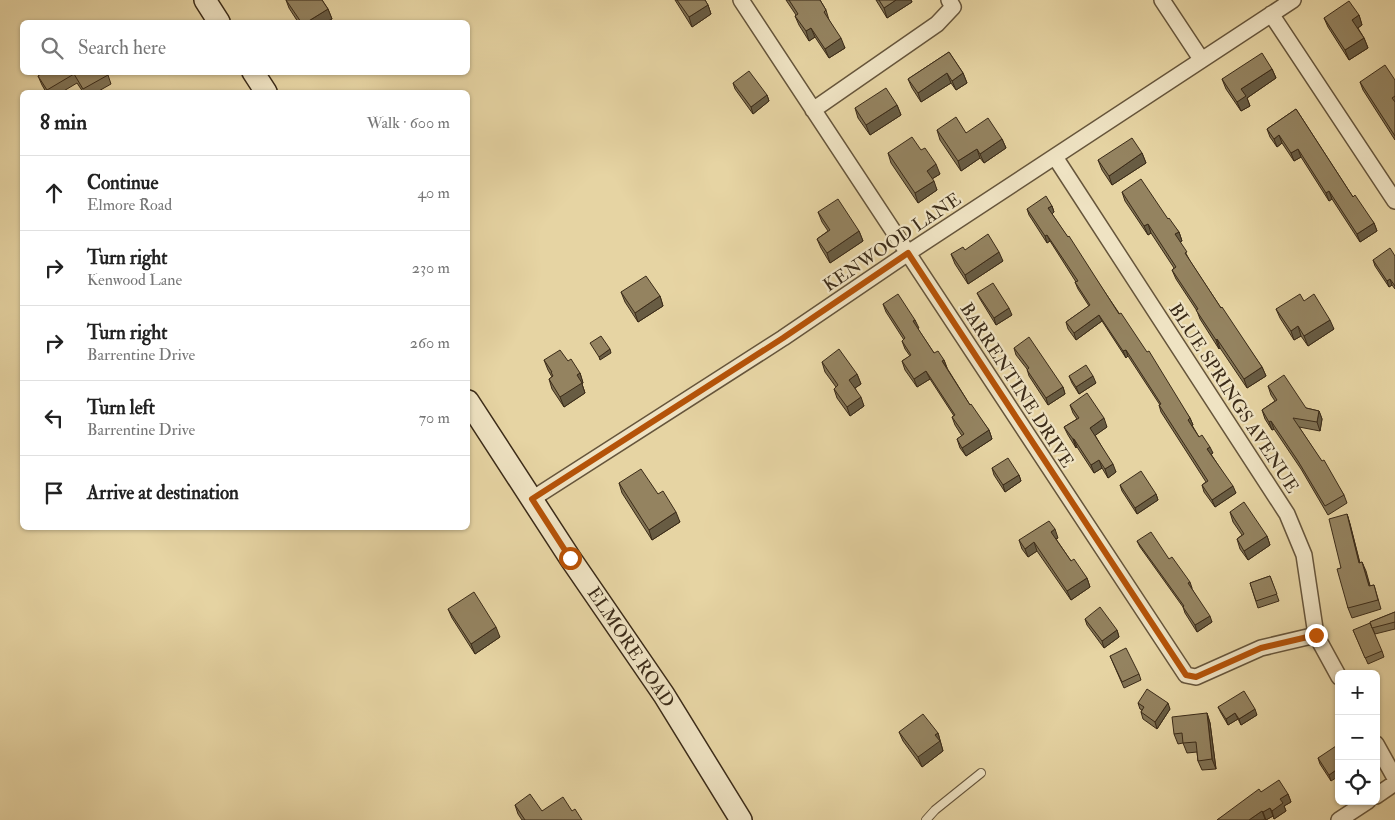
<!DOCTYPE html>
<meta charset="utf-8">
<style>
body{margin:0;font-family:"IM FELL Double Pica",serif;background:#f6f6f6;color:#222}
.controls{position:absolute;right:15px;bottom:15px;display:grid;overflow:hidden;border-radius:8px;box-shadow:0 1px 4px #0004}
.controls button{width:45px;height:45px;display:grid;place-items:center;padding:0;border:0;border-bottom:1px solid #e0e0e0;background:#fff;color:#222;font:25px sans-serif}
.stop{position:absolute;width:15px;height:15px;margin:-11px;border:4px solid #b45309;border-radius:50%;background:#fff}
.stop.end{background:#b45309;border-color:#fff;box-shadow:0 1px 5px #0008}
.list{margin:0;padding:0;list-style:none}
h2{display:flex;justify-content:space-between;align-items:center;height:65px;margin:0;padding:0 20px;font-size:21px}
h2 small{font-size:16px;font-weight:400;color:#767676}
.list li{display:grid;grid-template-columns:32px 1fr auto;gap:15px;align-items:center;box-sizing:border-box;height:75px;padding:0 20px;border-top:1px solid #e0e0e0}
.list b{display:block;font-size:19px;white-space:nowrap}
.list p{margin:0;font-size:16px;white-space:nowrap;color:#767676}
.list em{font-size:16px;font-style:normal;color:#767676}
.icon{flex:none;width:28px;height:28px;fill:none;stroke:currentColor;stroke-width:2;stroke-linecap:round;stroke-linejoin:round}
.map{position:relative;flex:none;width:1395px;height:820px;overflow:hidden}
.search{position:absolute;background:#fff;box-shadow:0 1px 4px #0004;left:20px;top:20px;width:450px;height:55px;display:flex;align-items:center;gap:12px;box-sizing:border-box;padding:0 18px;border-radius:8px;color:#767676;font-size:19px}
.panel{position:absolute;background:#fff;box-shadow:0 1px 4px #0004;left:20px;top:90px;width:450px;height:440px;border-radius:8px}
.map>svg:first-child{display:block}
</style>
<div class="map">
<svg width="1395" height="820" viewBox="0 0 1395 820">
<rect width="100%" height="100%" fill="#e6d4a3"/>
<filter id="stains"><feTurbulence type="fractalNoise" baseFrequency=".004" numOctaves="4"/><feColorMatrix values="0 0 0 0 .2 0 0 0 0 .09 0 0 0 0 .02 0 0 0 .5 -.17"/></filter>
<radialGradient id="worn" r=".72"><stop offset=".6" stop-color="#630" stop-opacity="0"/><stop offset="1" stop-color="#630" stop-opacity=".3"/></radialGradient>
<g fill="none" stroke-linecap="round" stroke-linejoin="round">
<g stroke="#66553b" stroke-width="10">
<path id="lane" d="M926,820L935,810L981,773"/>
</g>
<g stroke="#66553b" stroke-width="18">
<path id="street" d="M741,0L1186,675L1196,677L1261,648L1316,635
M1162,0L1201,59
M1271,14L1395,201
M813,110L937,24L953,7L949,0
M1055,157L1287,514L1304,555L1316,635L1339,677
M532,499L783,338L908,253L1293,0
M1376,744L1395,778
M1376,796L1395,783
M1339,820L1368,801"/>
</g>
<g stroke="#3b2b18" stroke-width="24">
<path id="secondary" d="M205,0L219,22
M253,72L266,92
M468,401L570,558L664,695L741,820"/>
</g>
<use href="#lane" stroke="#efe3c3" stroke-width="8"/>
<use href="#street" stroke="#efe3c3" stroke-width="15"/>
<use href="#secondary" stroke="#efe3c3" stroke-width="21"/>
</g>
<path fill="#7f7153" stroke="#3b2b18" d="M286,0H322L328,9L332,19L326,22H298L289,8Z
M675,0H705L708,5L711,14L692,27Z
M786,0H820L826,10L829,20L845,48L829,58L815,37L809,41L799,25L795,16L796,15Z
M876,0H911L912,2L887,18Z
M1359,15L1362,25L1358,28L1364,38L1368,48L1349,60L1328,27L1324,18Z
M949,52L963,73L967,83L956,90L951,83L921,102L912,88L908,79Z
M1272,69L1276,78L1247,98L1250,106L1241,111L1226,89L1222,79Z
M44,72L108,75L111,84L97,92H83L77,83L62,92H46L42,85L38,76Z
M1395,80V140L1363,90L1360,82Z
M733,83L767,95L769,101L753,114L735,89Z
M897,105L901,115L870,135L858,118L855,108Z
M1296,109L1353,197L1374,223L1377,231L1360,242L1332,199L1329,201L1301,157L1294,161L1282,143L1277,147L1270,137L1267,129Z
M937,130L966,133L1002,139L1006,148L984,163L980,158L961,171L940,140Z
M921,150L940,174L932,179L937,190L918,203L891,163L888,153Z
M1142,153L1146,163L1112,185L1102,170L1098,160Z
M1122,192L1168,219L1179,232L1182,241L1180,242L1190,261L1221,308L1262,367L1266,376L1247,388L1220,348L1219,349L1200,319L1197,311L1176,279L1172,270L1174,268L1151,233L1148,235L1125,201Z
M1052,206L1054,212L1052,214L1190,418L1193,425H1192L1199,437L1213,453L1211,454L1236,493L1215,507L1204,492L1202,485L1206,482L1161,412L1159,405H1160L1128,356L1126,358L1102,321L1076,340L1068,329L1066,322L1089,306L1078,289L1075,282H1076L1050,241L1047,243L1029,215L1027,209Z
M818,212L859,231L863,241L830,263L821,248L817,239L828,231L822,222Z
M951,254L1003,261L968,284L955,264Z
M1395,256V289L1392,285L1389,287L1375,266L1373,260Z
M621,292L660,296L663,306L638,322L625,302Z
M977,293L1012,315L996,325L980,299Z
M1304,301L1334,329L1308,346L1301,336L1294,340L1280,318L1276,309Z
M883,304L915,320L918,329L934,353L944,360L947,368L970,405L989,430L992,439L966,456L960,448L957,439L962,436L955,425L952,417L954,416L930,379L917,387L905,370L902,361L910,356L905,349L902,341L904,340L886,312Z
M1014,348L1063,387L1065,394L1048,405L1029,376L1027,369L1016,355Z
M544,360L568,361L580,373L583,383L582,384L585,393L564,407L552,389L549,379L552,377L548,370Z
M822,362L857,374L861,384L855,388L864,406L850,416L837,398L834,389L836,387L825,372Z
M1069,376L1096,383L1079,394L1072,383Z
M1268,386L1306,408L1319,411L1322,419L1320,431L1299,427L1344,495L1347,503L1328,515L1301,469L1274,429L1272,430L1265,419L1262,410L1275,401L1271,395Z
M1070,405L1107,427L1095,435L1116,472L1108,478L1102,468L1094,473L1077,447L1076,448L1068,435L1064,427L1077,419L1073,413Z
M992,468L1019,475L1021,481L1005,492L994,475Z
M619,483L658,494L680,522L652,540L622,493Z
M1120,485L1156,494L1158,500L1137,514L1122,491Z
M1230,512L1267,536L1270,545L1248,560L1240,549L1237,539L1242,535L1233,522Z
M1347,514L1350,524L1360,563L1362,562L1370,586L1374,585L1381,609L1352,618L1348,608L1341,568Z
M1058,538L1056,539L1071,561L1087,578L1090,587L1071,600L1037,551L1028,557L1022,549L1019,540Z
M1137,541L1169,559L1192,588V589L1212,622L1197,632L1185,613L1183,607L1140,547Z
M1270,576L1279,601L1258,608L1250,583Z
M448,609L500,637L475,654L452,618Z
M1395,612V629L1375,634L1370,622Z
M1085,619L1117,630L1119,637L1104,648L1087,625Z
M1353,630L1382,651L1384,657L1368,664Z
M1110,656L1139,674L1141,680L1124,688Z
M1138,703L1170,709L1157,729L1143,719L1141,712L1142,710L1140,709Z
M1218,707L1257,715L1241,725L1238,719L1228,725L1221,713Z
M1207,713L1210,723L1216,769L1202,770L1198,761L1197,752L1187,753L1183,743L1178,744L1174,734Z
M899,732L938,733L943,751L922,767L903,741Z
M1339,749L1331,781L1320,764L1318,758Z
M1261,792L1288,794L1291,802L1284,806L1286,811L1274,819L1273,816L1266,820L1265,819L1217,820Z
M515,805L542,811H572L582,820H522L518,814Z"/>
<path fill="#685c43" stroke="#3b2b18" d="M896,0H911L912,2L887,18L884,8Z
M708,5L711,14L692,27L689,17Z
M328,9L332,19L326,22H307Z
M1359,15L1362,25L1356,29L1352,20Z
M811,28L815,37L809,41L806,31Z
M841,38L845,48L829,58L825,49Z
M1364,38L1368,48L1349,60L1345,50Z
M1272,69L1276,78L1247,98L1250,106L1241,111L1237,102L1241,89Z
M947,73L951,83L921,102L918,93Z
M963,73L967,83L956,90L952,81Z
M767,95L769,101L753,114L751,107Z
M897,105L901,115L870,135L866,125Z
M1279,135L1282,143L1277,147L1274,139Z
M1002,139L1006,148L984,163L980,154Z
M977,149L980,158L961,171L958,161Z
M1298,149L1301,157L1294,161L1291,153Z
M1142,153L1146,163L1112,185L1109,176Z
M936,164L940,174L930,180L927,171Z
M934,181L937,190L918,203L915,193Z
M1329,191L1332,199L1329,201L1326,193Z
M1052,206L1054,212L1051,215L1048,208Z
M1374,223L1377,231L1360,242L1357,234Z
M1148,224L1151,233L1148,235L1144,226Z
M859,231L863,241L830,263L827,253Z
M1179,232L1182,241L1178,243L1175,234Z
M1047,235L1050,241L1047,243L1045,236Z
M999,252L1003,261L968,284L965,275Z
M1390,279L1392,285L1389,287L1387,281Z
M660,296L663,306L638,322L635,313Z
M1009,308L1012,315L996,325L994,318Z
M1099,315L1102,321L1076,340L1074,333Z
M915,320L919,328L916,330L913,321Z
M1330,320L1334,329L1308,346L1304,336Z
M1298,326L1301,336L1294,340L1291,331Z
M1217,339L1220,348L1219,349L1216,340Z
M610,349L611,353L600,360L599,357Z
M1126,350L1128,356L1126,358L1123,351Z
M944,360L947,368L942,361Z
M1262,367L1266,376L1247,388L1244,379Z
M926,371L930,379L917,387L914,379Z
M580,373L583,383L582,384L585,393L564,407L560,397L577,375Z
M857,374L861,384L852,390L849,380Z
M1093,376L1096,383L1079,394L1076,387Z
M1063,387L1065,394L1048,405L1046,398Z
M861,397L864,406L850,416L847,407Z
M1319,411L1322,419L1320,431L1317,422Z
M1104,418L1107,427L1093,437L1090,428Z
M1190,418L1193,425L1190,426L1188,420Z
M1271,421L1274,429L1272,430L1269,422Z
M989,430L992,439L966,456L962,448Z
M1073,439H1074L1077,447L1076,448Z
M1210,447L1213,453L1210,455L1207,449Z
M1099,460L1102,468L1094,473L1091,465Z
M1113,464L1116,472L1108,478L1105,469Z
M1019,475L1021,481L1005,492L1003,485Z
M1233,486L1236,493L1215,507L1212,500Z
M1156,494L1158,500L1137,514L1135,508Z
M676,512L680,522L652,540L649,530Z
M1347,514L1350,524L1362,572L1359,563Z
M1055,529L1058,538L1054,540L1051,532Z
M1267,536L1270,545L1248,560L1244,551Z
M1034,542L1037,551L1028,557L1025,549Z
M1362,562L1366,571L1373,596L1369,586Z
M1087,578L1090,587L1071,600L1067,591Z
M1190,582L1192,588L1190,590L1188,583Z
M1210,616L1212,622L1197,632L1195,625Z
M496,627L500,637L475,654L471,644Z
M1117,630L1119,637L1104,648L1102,641Z
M1168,703L1170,709L1157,729L1155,722Z
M1255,709L1257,715L1241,725L1239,719Z
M1207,713L1210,723L1216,769L1212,759Z
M1235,713L1238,719L1228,725L1226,719Z
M938,733L943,751L922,767L918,757L935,735Z
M1339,768V776L1331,781L1329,775Z
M1288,794L1291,802L1284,806L1286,811L1274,819L1272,811L1280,799Z
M1270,808L1273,816L1266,820L1263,812Z
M1262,811L1265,819L1263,820H1249Z"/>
<path fill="#948360" stroke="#3b2b18" d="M286,0H322L328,9L307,22H301Z
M677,0H705L708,5L689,17Z
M789,0H820L826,10L824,12L841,38L825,49L811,28L806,31L795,16L798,14Z
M879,0H896L884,8Z
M1349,1L1359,15L1352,20L1364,38L1345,50L1324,18Z
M949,52L963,73L952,81L947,73L918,93L908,79Z
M1262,53L1272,69L1241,89L1246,96L1237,102L1222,79Z
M1385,65L1395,80V96L1392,98L1395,102V136L1360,82Z
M749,71L767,95L751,107L733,83Z
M44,72H106L108,75L83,89L74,74L47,90L38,76Z
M886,88L897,105L866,125L855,108Z
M1296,109L1353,197L1355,195L1374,223L1357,234L1329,191L1326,193L1298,149L1291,153L1279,135L1274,139L1267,129Z
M956,117L966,133L988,118L1002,139L980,154L977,149L958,161L937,130Z
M912,137L921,150L925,148L936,164L927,171L934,181L915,193L888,153Z
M1132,138L1142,153L1109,176L1098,160Z
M1141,179L1168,219L1169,218L1179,232L1175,234L1187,252L1185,253L1221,308L1222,307L1262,367L1244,379L1217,339L1216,340L1196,310L1198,309L1172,270L1176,267L1148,224L1144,226L1122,192Z
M1046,196L1052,206L1048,208L1068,237L1069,236L1119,314L1121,313L1147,352L1149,351L1190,418L1188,420L1199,437L1202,435L1210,447L1207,449L1233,486L1212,500L1202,485L1208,481L1159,405L1161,404L1126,350L1123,351L1099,315L1074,333L1066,322L1090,305L1075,282L1078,281L1047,235L1045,236L1027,209Z
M838,199L859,231L827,253L817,239L830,230L818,212Z
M988,234L999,252L965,275L951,254L963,247L965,250Z
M1390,248L1395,256V286L1390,279L1387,281L1373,260Z
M646,276L660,296L635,313L621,292Z
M993,283L1009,308L994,318L977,293Z
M898,294L915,320L913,321L934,353L938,351L944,360L942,361L970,405L971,404L989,430L962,448L957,439L964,434L952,417L955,415L926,371L914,379L902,361L911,355L902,341L905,338L883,304Z
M1300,294L1304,301L1314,294L1330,320L1304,336L1298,326L1291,331L1276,309Z
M601,336L610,349L599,357L590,343Z
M1029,337L1063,387L1046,398L1027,370L1029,368L1014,348Z
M839,349L857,374L849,380L861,397L847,407L834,389L838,385L822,362Z
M560,350L568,361L571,359L580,373L577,375L582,383L560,397L549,379L553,376L551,372H552L544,360Z
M1086,365L1093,376L1076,387L1069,376Z
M1284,375L1306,408L1319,411L1317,422L1293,418L1322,461L1324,460L1344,495L1325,506L1298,461L1271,421L1269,422L1262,410L1277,400L1268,386Z
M1087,393L1104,418L1090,428L1113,464L1105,469L1099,460L1091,465L1074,439H1073L1064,427L1079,418L1070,405Z
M1008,458L1019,475L1003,485L992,468Z
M641,469L658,494L663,491L676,512L649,530L619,483Z
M1141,471L1156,494L1135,508L1120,485Z
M1244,502L1267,536L1244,551L1237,539L1244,534L1230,512Z
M1347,514L1359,563L1362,562L1369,586L1374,585L1378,600L1348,608L1337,569L1341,568L1329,519Z
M1049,521L1055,529L1051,532L1071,561L1074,559L1087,578L1067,591L1034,542L1025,549L1019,540Z
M1151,532L1169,559L1172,557L1190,582L1188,583L1210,616L1195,625L1183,607L1184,606L1137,541Z
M1270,576L1277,594L1256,601L1250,583Z
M474,592L496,627L471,644L448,609Z
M1100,607L1117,630L1102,641L1085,619Z
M1395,612V622L1372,628L1370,622Z
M1370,623L1382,651L1365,658L1353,630Z
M1126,648L1139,674L1122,682L1110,656Z
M1147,689L1168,703L1155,722L1141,712L1144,707L1138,703Z
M1244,691L1255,709L1239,719L1235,713L1226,719L1218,707Z
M1207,713L1212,759L1198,761L1196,742L1183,743L1182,733L1174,734L1172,717Z
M923,714L938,733L935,735L940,741L918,757L899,732Z
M1336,746L1339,749V768L1329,775L1318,758Z
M1279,780L1288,794L1280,799L1283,803L1272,811L1270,808L1263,812L1262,811L1249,820H1217L1259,789L1261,792Z
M530,794L542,811L563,797L572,811L575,809L582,820H525L515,805Z"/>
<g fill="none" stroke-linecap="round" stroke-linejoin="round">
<path stroke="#b45309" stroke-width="6" d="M570,558L532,499L783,338L908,253L1186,675L1196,677L1261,648L1316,635"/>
</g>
<g text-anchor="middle" stroke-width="4.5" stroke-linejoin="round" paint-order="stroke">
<g font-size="18" fill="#3b2b18" stroke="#efe3c3">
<text transform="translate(892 242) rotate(-34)" y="6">KENWOOD LANE</text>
<text transform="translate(1017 385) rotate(57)" y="6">BARRENTINE DRIVE</text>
<text transform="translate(1234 398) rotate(57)" y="6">BLUE SPRINGS AVENUE</text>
<text transform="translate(631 647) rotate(56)" y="6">ELMORE ROAD</text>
</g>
</g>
<rect width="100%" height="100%" filter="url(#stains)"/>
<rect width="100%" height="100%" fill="url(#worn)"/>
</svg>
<div class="controls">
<button>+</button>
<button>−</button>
<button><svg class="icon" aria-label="locate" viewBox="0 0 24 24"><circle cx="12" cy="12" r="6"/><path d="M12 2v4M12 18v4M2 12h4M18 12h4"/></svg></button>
</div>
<div class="stop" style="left:570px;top:558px"></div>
<div class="stop end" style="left:1316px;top:635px"></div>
<div class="search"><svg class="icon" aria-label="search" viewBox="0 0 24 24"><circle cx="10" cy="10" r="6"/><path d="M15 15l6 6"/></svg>Search here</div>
<section class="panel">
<h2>8 min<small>Walk · 600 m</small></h2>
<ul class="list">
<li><svg class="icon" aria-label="ahead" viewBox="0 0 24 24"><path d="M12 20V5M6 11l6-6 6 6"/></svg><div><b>Continue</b><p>Elmore Road</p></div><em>40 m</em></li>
<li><svg class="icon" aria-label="right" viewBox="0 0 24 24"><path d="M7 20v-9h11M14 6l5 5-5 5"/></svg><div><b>Turn right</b><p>Kenwood Lane</p></div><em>230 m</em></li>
<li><svg class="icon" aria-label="right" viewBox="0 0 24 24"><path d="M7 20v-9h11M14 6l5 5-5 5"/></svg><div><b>Turn right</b><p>Barrentine Drive</p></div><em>260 m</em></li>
<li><svg class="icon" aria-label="left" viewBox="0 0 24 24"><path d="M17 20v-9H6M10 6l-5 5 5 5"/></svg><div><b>Turn left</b><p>Barrentine Drive</p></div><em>70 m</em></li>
<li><svg class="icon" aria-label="arrive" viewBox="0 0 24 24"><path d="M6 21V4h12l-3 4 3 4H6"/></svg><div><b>Arrive at destination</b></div></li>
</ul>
</section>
</div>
